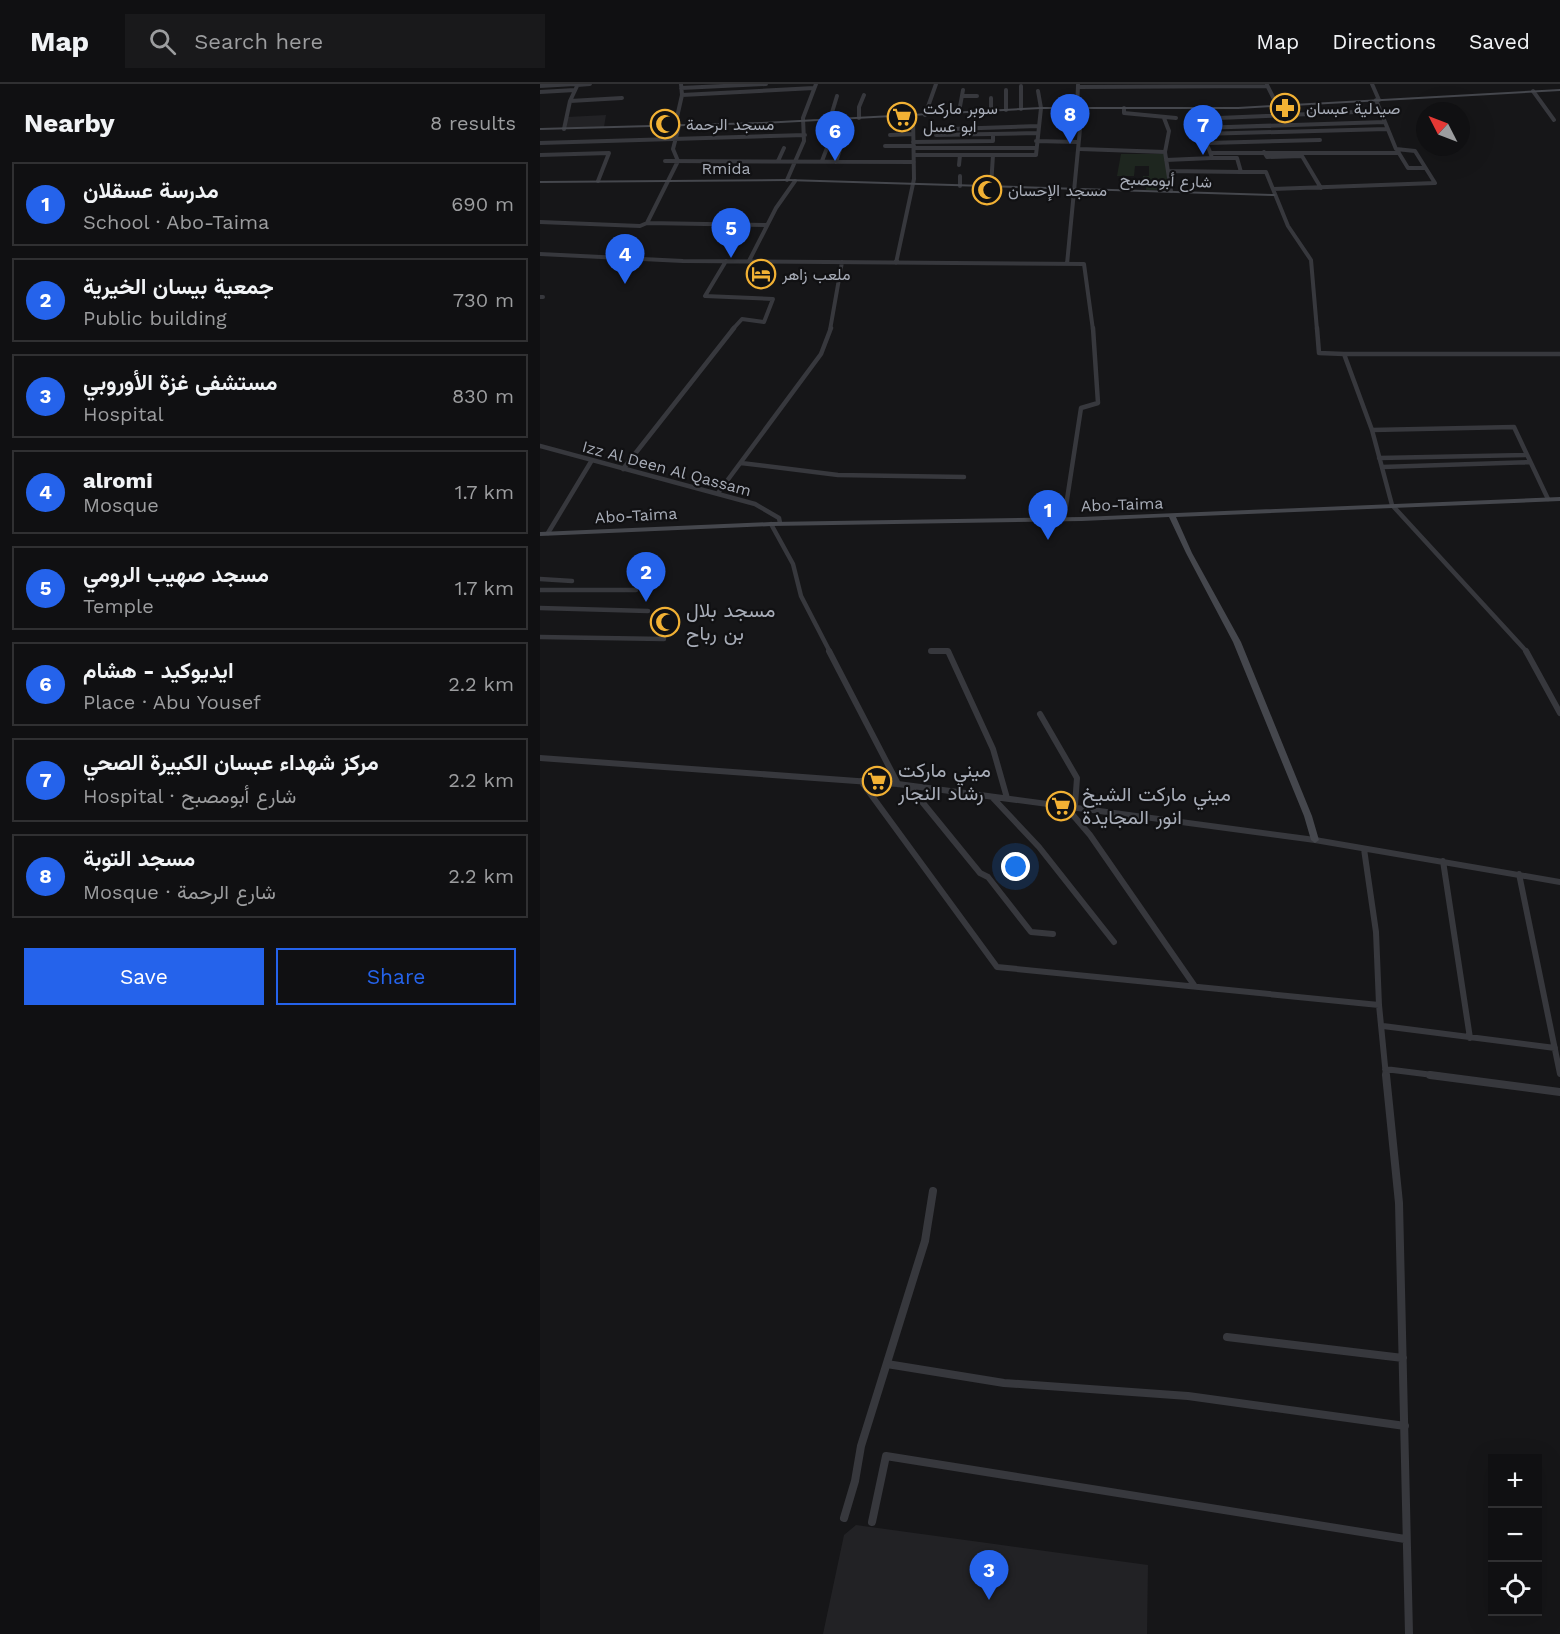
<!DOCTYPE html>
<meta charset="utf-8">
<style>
body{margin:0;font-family:"Work Sans",Vazirmatn,sans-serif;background:#19191b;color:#f1f3f6}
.controls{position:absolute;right:18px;bottom:18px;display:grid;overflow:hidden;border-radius:0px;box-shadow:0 6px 24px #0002}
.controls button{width:54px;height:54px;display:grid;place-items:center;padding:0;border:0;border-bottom:2px solid #303032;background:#101012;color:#f1f3f6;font:30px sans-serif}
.compass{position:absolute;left:876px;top:18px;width:54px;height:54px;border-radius:50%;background:#101012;box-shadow:0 6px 24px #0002;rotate:312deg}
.you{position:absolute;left:476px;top:783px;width:21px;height:21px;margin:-15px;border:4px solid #fff;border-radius:50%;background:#1a73e8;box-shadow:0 0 0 9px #1a73e833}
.badge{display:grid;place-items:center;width:39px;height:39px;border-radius:50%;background:#2563eb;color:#fff;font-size:20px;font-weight:700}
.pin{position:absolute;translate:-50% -50px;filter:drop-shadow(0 2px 3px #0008)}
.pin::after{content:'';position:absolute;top:32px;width:21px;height:18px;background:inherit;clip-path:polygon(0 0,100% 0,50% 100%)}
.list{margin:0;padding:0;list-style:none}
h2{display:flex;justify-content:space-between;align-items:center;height:78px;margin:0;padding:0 24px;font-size:26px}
h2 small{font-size:20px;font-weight:400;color:#9c9d9f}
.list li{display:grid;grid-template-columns:39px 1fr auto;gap:18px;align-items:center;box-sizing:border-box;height:84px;margin:0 12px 12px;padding:0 12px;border:2px solid #303032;border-radius:0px}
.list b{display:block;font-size:22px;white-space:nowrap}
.list p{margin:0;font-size:20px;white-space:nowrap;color:#9c9d9f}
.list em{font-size:20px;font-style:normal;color:#9c9d9f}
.actions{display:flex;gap:12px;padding:18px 24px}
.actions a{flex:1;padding:14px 0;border:2px solid #2563eb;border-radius:0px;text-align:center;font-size:21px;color:#2563eb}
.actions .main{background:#2563eb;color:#fff}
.icon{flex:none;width:33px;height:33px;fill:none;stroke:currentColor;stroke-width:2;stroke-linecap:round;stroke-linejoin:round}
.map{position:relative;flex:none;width:1020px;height:1550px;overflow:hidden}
header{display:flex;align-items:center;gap:36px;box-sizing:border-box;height:84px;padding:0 30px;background:#101012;border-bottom:2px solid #303032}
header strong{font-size:28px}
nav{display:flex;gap:33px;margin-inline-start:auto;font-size:21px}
.search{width:420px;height:54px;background:#19191b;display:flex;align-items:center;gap:15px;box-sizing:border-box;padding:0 21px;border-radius:0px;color:#9c9d9f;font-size:22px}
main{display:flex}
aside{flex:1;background:#101012}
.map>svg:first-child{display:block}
</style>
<header>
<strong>Map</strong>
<div class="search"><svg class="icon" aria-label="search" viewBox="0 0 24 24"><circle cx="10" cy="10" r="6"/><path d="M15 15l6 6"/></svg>Search here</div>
<nav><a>Map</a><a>Directions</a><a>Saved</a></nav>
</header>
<main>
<aside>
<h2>Nearby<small>8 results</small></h2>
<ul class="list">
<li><span class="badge">1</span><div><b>مدرسة عسقلان</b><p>School · Abo-Taima</p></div><em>690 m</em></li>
<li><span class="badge">2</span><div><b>جمعية بيسان الخيرية</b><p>Public building</p></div><em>730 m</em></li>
<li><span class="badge">3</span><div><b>مستشفى غزة الأوروبي</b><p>Hospital</p></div><em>830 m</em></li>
<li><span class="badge">4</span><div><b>alromi</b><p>Mosque</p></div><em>1.7 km</em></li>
<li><span class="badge">5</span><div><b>مسجد صهيب الرومي</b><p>Temple</p></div><em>1.7 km</em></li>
<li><span class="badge">6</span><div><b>ايديوكيد - هشام</b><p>Place · Abu Yousef</p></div><em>2.2 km</em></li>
<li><span class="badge">7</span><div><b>مركز شهداء عبسان الكبيرة الصحي</b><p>Hospital · شارع أبومصبح</p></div><em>2.2 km</em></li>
<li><span class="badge">8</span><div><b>مسجد التوبة</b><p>Mosque · شارع الرحمة</p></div><em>2.2 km</em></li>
</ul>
<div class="actions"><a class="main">Save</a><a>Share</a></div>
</aside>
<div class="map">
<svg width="1020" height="1550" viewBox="0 0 1020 1550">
<rect width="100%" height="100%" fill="#161618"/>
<path fill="#222225" d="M66,31L64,43L26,44L27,33Z
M316,1441L608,1481L607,1550H283L304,1451Z"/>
<path fill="#1e261f" d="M581,70H624L629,88L628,106H606L607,98H602L603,92H609V82H595L594,92H577Z"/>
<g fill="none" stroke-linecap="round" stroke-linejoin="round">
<path stroke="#37383d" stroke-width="4" d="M141,0L142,11L274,4
M832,0L839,16
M37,1L50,0
M727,1L738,23
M0,2L35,0
M481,2V25
M538,3L727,2
M141,4L226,0
M466,6V26
M993,7L1014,36
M0,8L35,6
M423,12H437
M451,14V27
M836,16L856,65L875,67L895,99
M30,17L82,14
M584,24V29L636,34
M537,25L538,1
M419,28L423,6
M385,31L396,0
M319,34V23L324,11
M624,34L629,47L625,68L631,107
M290,35L297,12
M135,42L142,11
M139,42L133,65L138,77L107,139L227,141
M658,44L845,38
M24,45L30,17L38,0
M660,50L847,45
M350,51L373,50
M396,51L497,49
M412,51L411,45L498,42
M496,57L538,58
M373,58L453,57V50
M0,59L265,51
M668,59L780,56
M345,62H374
M374,64H496
M540,65L625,68
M857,66L868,84H885
M724,68L727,73L762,72L781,104
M671,69H859
M0,71L69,69L58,97
M374,71H496L501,24L498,7
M626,76L672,74
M125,77L374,78
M238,77L244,64
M282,77L290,56H303L296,78
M419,81L420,71
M629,87L701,88
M420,92V102
M247,96L264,57L263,34L276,0
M451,102L453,71
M733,105L895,99
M0,138L100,142L107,139
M0,170L143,177L544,180L553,246
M186,177L165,212L233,215L224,238L202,235L192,246
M209,177L236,124L255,97
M356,179L374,95L373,31
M527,180L542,24
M0,213H3
M290,246L302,178
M777,246L771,176L748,142L726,88H701L697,74H672C668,59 660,49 654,35L839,27"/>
<path stroke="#37383d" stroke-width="4.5" d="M777,244L779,269L804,270L832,346L852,421L987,568
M804,270H1020
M832,346L974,343L1008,415
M0,362L215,420L239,434L240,439
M839,374L986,371
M201,379L298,391L424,393
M842,383L990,378
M83,385L194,244
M178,409L281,270L291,244
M524,435L541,324L558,319L553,244
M231,440L253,480L261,512L290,568
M8,449L52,376
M0,495L32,497
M0,506H96
M0,524L108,527
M0,553L124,555
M391,567L409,568"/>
<path stroke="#37383d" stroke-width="6" d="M289,567L358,700
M391,567H408L453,665L467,714
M986,567L1020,629
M500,630L537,694L535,721L526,723L550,751L654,901
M0,674L358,700L775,756L1020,798
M321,697L457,883L839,921
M370,703L440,789L448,793L491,848L513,850
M452,713L499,763L574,858
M824,765L836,848L839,921L846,992
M903,777L930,954
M979,790L1020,990
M843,942L1015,964
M845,985L901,992"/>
<path stroke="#37383d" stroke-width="8" d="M846,991L859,1119L869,1550
M890,991L1020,1008
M687,1253L863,1274
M347,1280L464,1299L648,1312L865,1342
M304,1434L315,1397L321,1362L385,1157L393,1107
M332,1438L346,1372L865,1455"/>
<path fill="#45474d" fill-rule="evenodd" d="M1020,5V7L698,25H501L222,40L0,46V44L222,38L501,23H698Z
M247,95L734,110L736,111L734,112L247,97L0,99V97Z
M1020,413V417L636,433L652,469L701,558L772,732L779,756L775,759L771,756L764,732L693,558L646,469L629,433L542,437L231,442L0,452V448L231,438L542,433Z"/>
</g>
<defs>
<g id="pharmacy-ring" transform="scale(1.5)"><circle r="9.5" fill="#111113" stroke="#f2b134" stroke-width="1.5"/><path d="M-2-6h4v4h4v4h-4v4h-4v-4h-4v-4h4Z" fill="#f2b134"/></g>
<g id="supermarket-ring" transform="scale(1.5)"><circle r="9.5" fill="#111113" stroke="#f2b134" stroke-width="1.5"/><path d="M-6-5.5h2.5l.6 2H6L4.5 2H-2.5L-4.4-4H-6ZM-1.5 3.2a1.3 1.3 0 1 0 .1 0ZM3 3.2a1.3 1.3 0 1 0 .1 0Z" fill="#f2b134"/></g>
<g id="mosque-ring" transform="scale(1.5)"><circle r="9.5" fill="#111113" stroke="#f2b134" stroke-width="1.5"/><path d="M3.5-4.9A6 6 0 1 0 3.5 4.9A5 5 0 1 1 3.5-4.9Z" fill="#f2b134"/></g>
<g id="hotel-ring" transform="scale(1.5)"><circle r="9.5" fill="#111113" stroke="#f2b134" stroke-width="1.5"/><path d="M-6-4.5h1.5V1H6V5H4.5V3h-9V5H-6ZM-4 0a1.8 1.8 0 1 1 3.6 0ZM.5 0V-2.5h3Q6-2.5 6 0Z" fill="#f2b134"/></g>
</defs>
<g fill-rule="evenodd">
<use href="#pharmacy-ring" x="745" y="24"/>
<use href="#supermarket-ring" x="362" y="33"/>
<use href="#mosque-ring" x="125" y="40"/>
<use href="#mosque-ring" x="447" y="106"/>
<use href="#hotel-ring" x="221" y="190"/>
<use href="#mosque-ring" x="125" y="538"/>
<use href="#supermarket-ring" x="337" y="697"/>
<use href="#supermarket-ring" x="521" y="722"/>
</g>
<g text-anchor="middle" stroke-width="4.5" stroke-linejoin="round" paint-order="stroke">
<g font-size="16" fill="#a8adb8" stroke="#111113" text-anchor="start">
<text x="383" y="30">سوبر ماركت<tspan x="383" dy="18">ابو عسل</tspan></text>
<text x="766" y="30">صيدلية عبسان</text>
<text x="146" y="46">مسجد الرحمة</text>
<text x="468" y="112">مسجد الإحسان</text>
<text x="242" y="196">ملعب زاهر</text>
</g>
<g font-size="16" fill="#a8adb8" stroke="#111113">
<text x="186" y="90">Rmida</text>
<text transform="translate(626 96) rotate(2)" y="6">شارع أبومصبح</text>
<text transform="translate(127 384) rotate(15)" y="6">Izz Al Deen Al Qassam</text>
<text transform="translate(582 420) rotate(-2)" y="6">Abo-Taima</text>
<text transform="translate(96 431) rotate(-3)" y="6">Abo-Taima</text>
</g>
<g font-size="20" fill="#a8adb8" stroke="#111113" text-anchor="start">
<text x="146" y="533">مسجد بلال<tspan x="146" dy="23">بن رباح</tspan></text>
<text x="358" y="693">ميني ماركت<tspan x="358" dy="23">رشاد النجار</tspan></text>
<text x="542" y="717">ميني ماركت الشيخ<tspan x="542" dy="23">انور المجايدة</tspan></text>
</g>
</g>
</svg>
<div class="controls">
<button>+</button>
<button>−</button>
<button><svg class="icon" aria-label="locate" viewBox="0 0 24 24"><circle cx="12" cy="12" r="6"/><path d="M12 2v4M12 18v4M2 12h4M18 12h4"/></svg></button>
</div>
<svg class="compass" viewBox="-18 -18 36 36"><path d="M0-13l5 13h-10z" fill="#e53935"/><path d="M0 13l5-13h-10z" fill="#9c9d9f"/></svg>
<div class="you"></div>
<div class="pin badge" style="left:508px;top:456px">1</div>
<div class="pin badge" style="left:106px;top:518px">2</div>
<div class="pin badge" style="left:449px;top:1516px">3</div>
<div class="pin badge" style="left:85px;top:200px">4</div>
<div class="pin badge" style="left:191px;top:174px">5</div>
<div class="pin badge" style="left:295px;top:77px">6</div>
<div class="pin badge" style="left:663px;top:71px">7</div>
<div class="pin badge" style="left:530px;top:60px">8</div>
</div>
</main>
